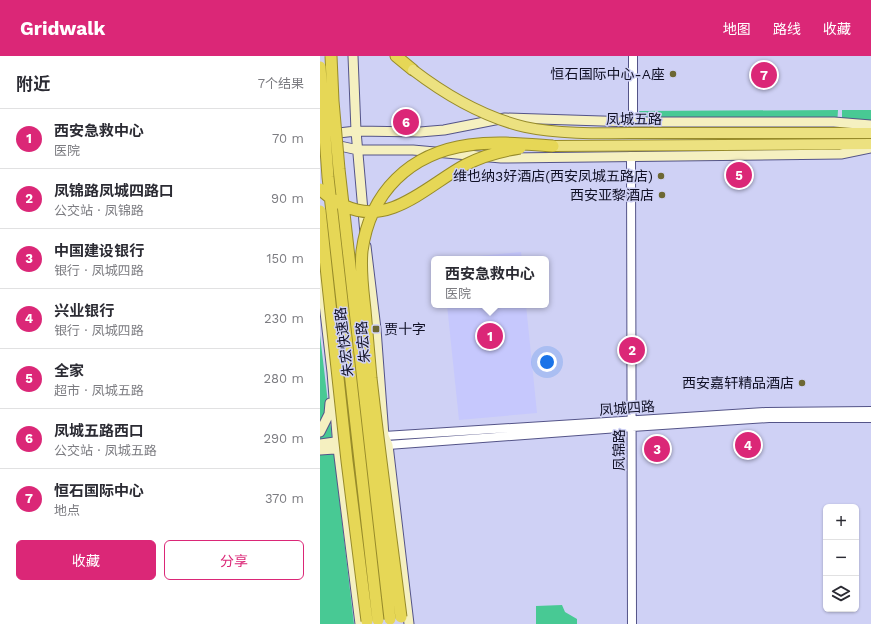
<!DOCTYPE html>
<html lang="zh">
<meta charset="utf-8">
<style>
body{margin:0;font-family:"Work Sans","Noto Sans SC",sans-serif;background:#f7f7f7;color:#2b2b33}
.controls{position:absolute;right:12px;bottom:12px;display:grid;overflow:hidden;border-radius:6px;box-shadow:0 1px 3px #0004}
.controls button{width:36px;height:36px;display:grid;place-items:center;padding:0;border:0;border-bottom:1px solid #e1e1e2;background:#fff;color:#2b2b33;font:20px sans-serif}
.you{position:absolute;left:227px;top:306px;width:14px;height:14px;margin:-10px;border:3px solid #fff;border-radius:50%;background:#1a73e8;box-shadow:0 0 0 6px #1a73e833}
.badge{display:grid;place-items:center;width:26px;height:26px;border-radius:50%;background:#db2777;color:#fff;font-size:13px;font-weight:700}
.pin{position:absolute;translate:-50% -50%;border:2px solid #fff;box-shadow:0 1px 4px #0006}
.popup{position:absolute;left:111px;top:200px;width:118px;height:52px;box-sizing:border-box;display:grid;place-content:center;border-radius:6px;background:#fff;filter:drop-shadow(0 1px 3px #0005);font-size:13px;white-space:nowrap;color:#7c7c81}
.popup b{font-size:15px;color:#2b2b33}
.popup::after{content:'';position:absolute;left:50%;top:100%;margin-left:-8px;border:8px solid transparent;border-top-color:#fff}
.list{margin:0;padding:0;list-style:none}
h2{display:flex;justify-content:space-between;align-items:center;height:52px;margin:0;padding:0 16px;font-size:17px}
h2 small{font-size:13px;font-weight:400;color:#7c7c81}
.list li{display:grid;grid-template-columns:26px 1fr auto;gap:12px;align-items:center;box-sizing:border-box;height:60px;padding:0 16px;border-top:1px solid #e1e1e2}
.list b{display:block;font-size:15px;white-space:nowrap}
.list p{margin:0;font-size:13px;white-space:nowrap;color:#7c7c81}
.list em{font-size:13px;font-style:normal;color:#7c7c81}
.actions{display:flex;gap:8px;padding:12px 16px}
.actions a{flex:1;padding:9px 0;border:1px solid #db2777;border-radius:6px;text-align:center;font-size:14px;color:#db2777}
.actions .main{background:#db2777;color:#fff}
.icon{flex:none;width:22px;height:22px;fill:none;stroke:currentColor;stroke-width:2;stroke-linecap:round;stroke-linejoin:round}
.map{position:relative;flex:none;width:551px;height:568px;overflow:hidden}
header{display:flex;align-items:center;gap:24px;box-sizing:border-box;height:56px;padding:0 20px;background:#db2777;color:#fff}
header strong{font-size:19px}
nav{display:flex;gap:22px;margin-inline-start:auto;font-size:14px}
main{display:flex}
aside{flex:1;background:#fff}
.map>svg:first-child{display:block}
</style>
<header>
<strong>Gridwalk</strong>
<nav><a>地图</a><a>路线</a><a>收藏</a></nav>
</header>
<main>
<aside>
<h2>附近<small>7个结果</small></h2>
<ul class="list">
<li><span class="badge">1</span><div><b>西安急救中心</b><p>医院</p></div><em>70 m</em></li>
<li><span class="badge">2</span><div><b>凤锦路凤城四路口</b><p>公交站 · 凤锦路</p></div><em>90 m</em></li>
<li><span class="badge">3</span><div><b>中国建设银行</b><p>银行 · 凤城四路</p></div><em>150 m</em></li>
<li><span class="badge">4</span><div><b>兴业银行</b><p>银行 · 凤城四路</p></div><em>230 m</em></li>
<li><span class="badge">5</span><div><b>全家</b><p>超市 · 凤城五路</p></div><em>280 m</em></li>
<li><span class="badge">6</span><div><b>凤城五路西口</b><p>公交站 · 凤城五路</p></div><em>290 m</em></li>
<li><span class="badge">7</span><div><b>恒石国际中心</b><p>地点</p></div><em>370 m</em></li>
</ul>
<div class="actions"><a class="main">收藏</a><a>分享</a></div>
</aside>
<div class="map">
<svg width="551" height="568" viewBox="0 0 551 568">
<rect width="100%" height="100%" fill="#cfd1f5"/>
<path fill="#c6c8fd" d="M201,196L202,203H126Z
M127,249H206L217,357L139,364Z"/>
<path fill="#48c994" d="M518,54L517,70L325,67L319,55Z
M522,54H551V70H522Z
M0,279L34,568H0Z
M242,549L245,556L257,563V568H216V550Z"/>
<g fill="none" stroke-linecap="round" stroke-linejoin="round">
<g stroke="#545488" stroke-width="10">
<path id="tertiary" d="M313,66V0
M311,100L312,568
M64,380L446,356L551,355
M68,389L312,371L449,362H551"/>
</g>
<g stroke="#545488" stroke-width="11">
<path id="secondary" d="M33,0L36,75L45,178
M10,78L36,75L100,76L124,74L185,62L313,66H514L551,69
M11,88L38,94H93L181,102L521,98L551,92
M46,190L56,273L64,380L68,389L89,568
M0,213L12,316L18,392L40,568
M0,376L9,358L10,347
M0,388L43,382
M0,394L44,391"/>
</g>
<g stroke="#978b2a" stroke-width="12">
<path id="primary" d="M513,77H551
M233,90L551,88"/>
</g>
<g stroke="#978b2a" stroke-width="13">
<path id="trunk" d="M76,0L93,14"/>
</g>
<use href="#tertiary" stroke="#fff" stroke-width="8"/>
<use href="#secondary" stroke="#f5f0c0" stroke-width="9"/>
<use href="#primary" stroke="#ece180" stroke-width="10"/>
<use href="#trunk" stroke="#e6d756" stroke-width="11"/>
<g stroke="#978b2a" stroke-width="12" stroke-linecap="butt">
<path id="primary-bridge" d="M93,14C127,40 163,61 205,71C242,79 291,77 329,77C390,77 452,77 513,77"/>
</g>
<g stroke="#978b2a" stroke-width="13" stroke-linecap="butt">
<path id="trunk-bridge" d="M11,0L13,45L19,113L70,563
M0,11L8,121L58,564
M0,133C7,140 15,146 25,150C70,171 108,129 145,109C162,100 181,95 200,92
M0,155L27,405L47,565
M81,561C71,481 60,402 51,322C49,299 47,277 45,254C43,235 40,215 42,195C50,136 90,97 149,89C177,85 205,88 233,90"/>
</g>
<use href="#primary-bridge" stroke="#ece180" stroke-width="10"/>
<use href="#trunk-bridge" stroke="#e6d756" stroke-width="11"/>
</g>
<g fill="#6d6733" stroke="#cfd1f5" stroke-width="1.5">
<circle cx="353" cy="18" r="4"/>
<circle cx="341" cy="120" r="4"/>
<circle cx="342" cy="139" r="4"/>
<rect x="52" y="269" width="8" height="8" rx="2"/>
<circle cx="482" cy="327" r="4"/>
</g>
<g text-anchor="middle" stroke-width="3" stroke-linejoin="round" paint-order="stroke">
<g font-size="14" fill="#111126" stroke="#cfd1f5" text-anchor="end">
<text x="345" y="23">恒石国际中心-A座</text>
<text x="333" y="125">维也纳3好酒店(西安凤城五路店)</text>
<text x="334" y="144">西安亚黎酒店</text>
<text x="64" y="278" text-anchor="start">贾十字</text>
<text x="474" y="332">西安嘉轩精品酒店</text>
</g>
<g font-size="14" fill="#111126" stroke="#cfd1f5">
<text x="314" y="68">凤城五路</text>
<text transform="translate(24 286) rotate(-97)" y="5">朱宏快速路</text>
<text transform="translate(43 286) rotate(-95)" y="5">朱宏路</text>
<text transform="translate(307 352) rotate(-4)" y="5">凤城四路</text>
<text transform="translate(299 394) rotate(-90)" y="5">凤锦路</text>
</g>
</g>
</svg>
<div class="controls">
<button>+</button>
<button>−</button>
<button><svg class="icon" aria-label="layers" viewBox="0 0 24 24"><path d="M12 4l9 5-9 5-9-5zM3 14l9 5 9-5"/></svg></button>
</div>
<div class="you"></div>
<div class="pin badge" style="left:170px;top:280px">1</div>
<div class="popup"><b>西安急救中心</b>医院</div>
<div class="pin badge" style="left:312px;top:294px">2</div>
<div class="pin badge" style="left:337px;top:393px">3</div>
<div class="pin badge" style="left:428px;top:389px">4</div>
<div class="pin badge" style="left:419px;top:119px">5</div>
<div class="pin badge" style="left:86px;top:66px">6</div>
<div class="pin badge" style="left:444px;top:19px">7</div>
</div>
</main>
